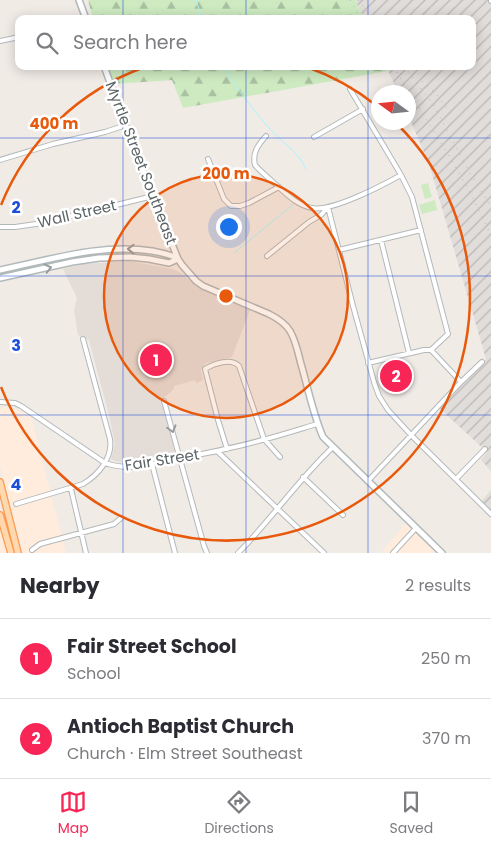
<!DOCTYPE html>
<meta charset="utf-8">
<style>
body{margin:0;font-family:Poppins,sans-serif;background:#f2f2f3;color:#2b2b33}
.compass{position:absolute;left:371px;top:85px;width:45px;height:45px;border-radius:50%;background:#fff;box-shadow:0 2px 12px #0003;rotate:285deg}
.you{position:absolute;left:228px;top:226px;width:18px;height:18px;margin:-12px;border:4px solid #fff;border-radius:50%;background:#1a73e8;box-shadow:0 0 0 8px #1a73e833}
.badge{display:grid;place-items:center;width:32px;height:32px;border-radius:50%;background:#f72656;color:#fff;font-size:16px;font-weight:700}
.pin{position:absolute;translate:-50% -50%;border:2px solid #fff;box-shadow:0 1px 5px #0006}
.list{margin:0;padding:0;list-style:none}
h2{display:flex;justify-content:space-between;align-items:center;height:65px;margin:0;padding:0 20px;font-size:21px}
h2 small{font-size:16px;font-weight:400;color:#7c7c81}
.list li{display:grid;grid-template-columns:32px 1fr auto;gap:15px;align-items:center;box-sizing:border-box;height:80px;padding:0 20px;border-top:1px solid #e1e1e2}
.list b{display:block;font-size:19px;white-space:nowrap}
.list p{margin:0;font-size:16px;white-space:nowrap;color:#7c7c81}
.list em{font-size:16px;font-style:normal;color:#7c7c81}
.icon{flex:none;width:28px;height:28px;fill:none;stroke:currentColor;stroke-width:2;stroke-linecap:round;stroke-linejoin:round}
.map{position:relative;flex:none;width:491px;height:553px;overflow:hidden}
.search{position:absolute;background:#fff;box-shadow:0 2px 12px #0003;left:15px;right:15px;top:15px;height:55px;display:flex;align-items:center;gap:12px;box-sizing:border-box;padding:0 18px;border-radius:10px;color:#7c7c81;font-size:19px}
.sheet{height:225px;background:#fff}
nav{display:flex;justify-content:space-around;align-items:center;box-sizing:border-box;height:70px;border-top:1px solid #e1e1e2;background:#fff;font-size:14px;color:#7c7c81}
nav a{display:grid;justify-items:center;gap:2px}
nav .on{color:#f72656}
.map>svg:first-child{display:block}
</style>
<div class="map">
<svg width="491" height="553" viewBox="0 0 491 553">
<defs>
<pattern id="industrial-furrows" width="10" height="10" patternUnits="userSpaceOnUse" patternTransform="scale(1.25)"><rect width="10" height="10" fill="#e1ddda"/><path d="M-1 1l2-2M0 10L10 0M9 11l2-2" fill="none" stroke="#bab7b5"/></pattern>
<pattern id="forest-firs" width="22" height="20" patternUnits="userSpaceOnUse" patternTransform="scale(1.25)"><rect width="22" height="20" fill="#cdeac1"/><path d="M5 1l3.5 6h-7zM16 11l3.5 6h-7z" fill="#aac1a1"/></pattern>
</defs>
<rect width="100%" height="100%" fill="#f1ebe6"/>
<path fill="#ffecdd" d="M2,407L13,408L31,416L66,553H23L0,467V408Z
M408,521L441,553H381Z
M0,526L8,553H0Z"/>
<path fill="url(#industrial-furrows)" d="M355,0H491V471L481,460L487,452L437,406L486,359L429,164L409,117L408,92H398L386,66H472V19H364Z
M491,490V518L479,504Z"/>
<path fill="#e3dcd7" d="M129,261L173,269L181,273L197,287L250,310L232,357L206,363L201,370L203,379L202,381L196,383L195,380L174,386V389L161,400L175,453L140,461L124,463L115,461L111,459L115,444L109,415L89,340L78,335L74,310L77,298L63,269L82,264Z"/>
<path fill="url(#forest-firs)" d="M88,0H355L364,19H93Z
M108,66H386L388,71L183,108L172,80L114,84Z"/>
<path fill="#cdeac1" d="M428,183L432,197L425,199L421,185Z
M435,200L437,210L422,214L419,205Z"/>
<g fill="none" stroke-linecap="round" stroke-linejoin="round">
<path stroke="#a8f4ff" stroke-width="1" d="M196,0L202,19
M224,66C237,89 253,110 270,129C282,143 299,152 306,169
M234,253L295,203"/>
<g stroke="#b3b9bb" stroke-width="6">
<path id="street" d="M491,0V1
M0,41L19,37
M350,89L401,175L412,197L448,334L431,350H424L368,363
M266,136C258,145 252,153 255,165C261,172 268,177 274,183C286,193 296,205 312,208C332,212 383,185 401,175
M314,137L363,109
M208,159L224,199L231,206H240L249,203L279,187
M0,160L53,144L105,132L126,125
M328,207L353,306L374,382L379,396L388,410L411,435L491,514
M0,227H15L43,223L153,196
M381,240L409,353
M339,250L421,230
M267,256L309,222L321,215L328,207
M431,350L461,382
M164,401L204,546L207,553
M0,402L15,403L21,406L105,463C131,472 154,463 180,458C195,455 210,453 225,449C256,443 287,433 317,424
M227,449L218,420L205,369C215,363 231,358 239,366L264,439L280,457
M217,451L324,553
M152,464L175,553
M303,477L343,515
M456,479L485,449
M368,481L461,382L482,362
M71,489L86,553
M16,504L83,484C98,475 113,458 110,439L83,339
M32,550L40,544L114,524L121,518
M238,553C271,520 298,480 333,447
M393,553L416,528"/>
</g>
<g stroke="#b2b9bb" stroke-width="8">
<path id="secondary" d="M79,0L86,19
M104,66L137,157L178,259L182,265L196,281L203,286L269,314C277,318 285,323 290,331C296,341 298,353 301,364C308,388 313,414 323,437L442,553
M0,270C49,260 102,243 152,251C161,253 171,254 178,259
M0,278L72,262L99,258L130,257L149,259L169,263L178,259"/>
</g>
<g stroke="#fc9953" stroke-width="8">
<path id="primary" d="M0,482L18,553
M0,515L11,553"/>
</g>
<use href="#street" stroke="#fff" stroke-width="4"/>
<use href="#secondary" stroke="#fff" stroke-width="5"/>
<use href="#primary" stroke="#ffd8ad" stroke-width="5.5"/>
<path stroke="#b3b4b5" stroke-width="1" stroke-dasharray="1 6" stroke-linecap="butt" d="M350,0L361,19
M358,0L368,12L376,19
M393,66L446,151L468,188L491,235
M404,66L433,104L470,173L491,207
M422,81L437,95L450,112"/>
</g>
<defs><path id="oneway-chevron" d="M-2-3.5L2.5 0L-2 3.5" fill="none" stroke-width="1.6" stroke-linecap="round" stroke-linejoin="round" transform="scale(1.25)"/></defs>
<g stroke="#969b9c">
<use href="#oneway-chevron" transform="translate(131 249) rotate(-178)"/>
<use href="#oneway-chevron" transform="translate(48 268) rotate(-13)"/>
<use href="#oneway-chevron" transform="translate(172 429) rotate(74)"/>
</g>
<path fill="none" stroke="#1d4ed8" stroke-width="1" stroke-opacity="0.55" d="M123,0V19M246,0V19M368,0V19M123,66V553M246,66V553M368,66V553M0,138H491M0,276H491M0,415H491"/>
<circle cx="226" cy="296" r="122" fill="#e8590c" fill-opacity=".12"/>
<g fill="none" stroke="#e8590c" stroke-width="2.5">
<circle cx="226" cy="296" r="122"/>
<path d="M1 205A243 243 0 0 1 145 67M307 67A243 243 0 0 1 377 106M396 123A243 243 0 1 1 1 387"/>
</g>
<g text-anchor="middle" stroke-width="5" stroke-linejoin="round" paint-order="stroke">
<g font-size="15" fill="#5d6567" stroke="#fff">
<text transform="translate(141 163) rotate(69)" y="5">Myrtle Street Southeast</text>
<text transform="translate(77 214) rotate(-13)" y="5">Wall Street</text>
<text transform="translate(162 460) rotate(-9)" y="5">Fair Street</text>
</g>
</g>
<g font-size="16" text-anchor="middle" font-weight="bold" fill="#1d4ed8" stroke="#fff" stroke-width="5" stroke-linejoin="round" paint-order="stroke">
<text x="16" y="213">2</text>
<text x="16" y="351">3</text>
<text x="16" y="490">4</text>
</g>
<circle cx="226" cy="296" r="8" fill="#e8590c" stroke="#fff" stroke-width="2.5"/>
<g font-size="15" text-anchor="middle" font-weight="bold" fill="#e8590c" stroke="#fff" stroke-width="5" stroke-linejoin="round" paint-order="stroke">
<text x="54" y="129">400 m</text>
<text x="226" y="179">200 m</text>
</g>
</svg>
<svg class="compass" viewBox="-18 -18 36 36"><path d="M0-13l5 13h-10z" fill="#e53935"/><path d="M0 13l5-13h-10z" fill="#7c7c81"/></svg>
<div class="you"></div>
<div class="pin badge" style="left:156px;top:360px">1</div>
<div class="pin badge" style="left:396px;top:376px">2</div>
<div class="search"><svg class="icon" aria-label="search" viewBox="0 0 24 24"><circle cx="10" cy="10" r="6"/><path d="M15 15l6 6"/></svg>Search here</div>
</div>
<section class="sheet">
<h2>Nearby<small>2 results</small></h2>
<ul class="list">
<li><span class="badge">1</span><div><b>Fair Street School</b><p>School</p></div><em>250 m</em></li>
<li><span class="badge">2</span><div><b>Antioch Baptist Church</b><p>Church · Elm Street Southeast</p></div><em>370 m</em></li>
</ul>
</section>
<nav>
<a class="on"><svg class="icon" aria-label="map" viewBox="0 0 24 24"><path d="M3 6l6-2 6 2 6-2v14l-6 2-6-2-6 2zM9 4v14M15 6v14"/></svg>Map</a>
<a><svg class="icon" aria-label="directions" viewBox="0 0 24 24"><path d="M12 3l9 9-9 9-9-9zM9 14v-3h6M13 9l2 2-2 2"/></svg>Directions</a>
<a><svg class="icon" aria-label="saved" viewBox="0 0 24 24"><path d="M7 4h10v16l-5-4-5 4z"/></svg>Saved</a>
</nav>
